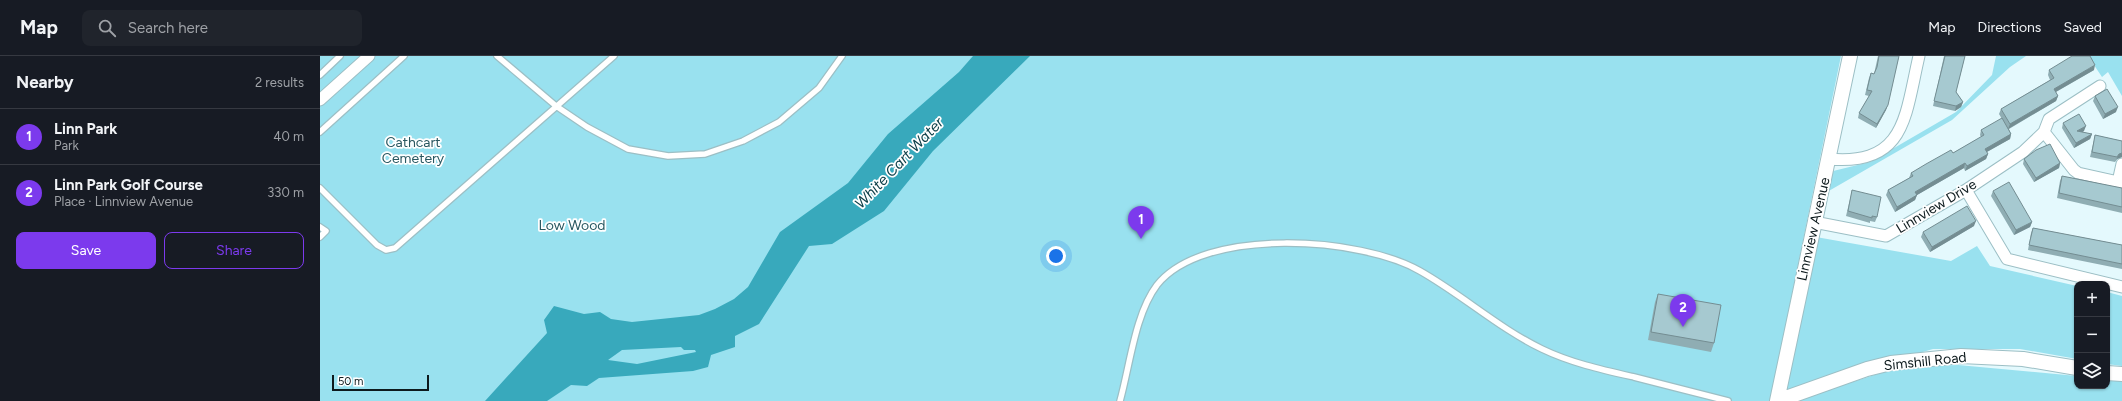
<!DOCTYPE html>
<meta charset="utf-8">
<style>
body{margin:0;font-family:Figtree,sans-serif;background:#20242c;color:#f1f3f6}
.controls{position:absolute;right:12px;bottom:12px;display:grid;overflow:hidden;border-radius:8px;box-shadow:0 1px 3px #0004}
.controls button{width:36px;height:36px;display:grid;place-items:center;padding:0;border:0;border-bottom:1px solid #363941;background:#171b24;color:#f1f3f6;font:20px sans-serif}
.scale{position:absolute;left:12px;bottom:10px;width:97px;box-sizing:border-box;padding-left:4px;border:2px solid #0d1a1d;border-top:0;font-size:11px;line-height:14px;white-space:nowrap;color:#0d1a1d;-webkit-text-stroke:3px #fff;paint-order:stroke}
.you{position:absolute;left:736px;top:200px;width:14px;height:14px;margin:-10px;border:3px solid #fff;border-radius:50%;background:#1a73e8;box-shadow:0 0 0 6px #1a73e833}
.badge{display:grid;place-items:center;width:26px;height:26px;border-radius:50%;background:#7c3aed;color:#fff;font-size:13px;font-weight:700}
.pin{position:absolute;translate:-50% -33px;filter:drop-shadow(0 1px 2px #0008)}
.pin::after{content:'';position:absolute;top:21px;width:14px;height:12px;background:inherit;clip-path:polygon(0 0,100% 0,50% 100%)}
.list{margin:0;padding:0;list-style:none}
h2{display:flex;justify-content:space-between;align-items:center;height:52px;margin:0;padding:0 16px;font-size:17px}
h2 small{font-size:13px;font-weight:400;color:#9ea1a6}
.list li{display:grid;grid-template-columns:26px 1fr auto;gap:12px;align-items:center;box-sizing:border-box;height:56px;padding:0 16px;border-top:1px solid #363941}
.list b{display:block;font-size:15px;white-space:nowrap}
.list p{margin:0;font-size:13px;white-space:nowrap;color:#9ea1a6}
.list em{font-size:13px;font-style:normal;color:#9ea1a6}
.actions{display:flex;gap:8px;padding:12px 16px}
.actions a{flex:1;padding:9px 0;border:1px solid #7c3aed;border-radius:8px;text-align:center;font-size:14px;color:#7c3aed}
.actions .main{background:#7c3aed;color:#fff}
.icon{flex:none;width:22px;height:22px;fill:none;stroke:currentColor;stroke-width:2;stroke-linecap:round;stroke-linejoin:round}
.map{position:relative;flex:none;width:1802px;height:345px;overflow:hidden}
header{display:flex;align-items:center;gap:24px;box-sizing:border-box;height:56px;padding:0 20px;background:#171b24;border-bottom:1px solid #363941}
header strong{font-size:19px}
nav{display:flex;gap:22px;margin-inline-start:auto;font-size:14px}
.search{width:280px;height:36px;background:#20242c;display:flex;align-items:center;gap:10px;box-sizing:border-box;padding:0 14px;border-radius:8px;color:#9ea1a6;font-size:15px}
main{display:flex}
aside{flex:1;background:#171b24}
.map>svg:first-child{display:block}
</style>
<header>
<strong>Map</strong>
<div class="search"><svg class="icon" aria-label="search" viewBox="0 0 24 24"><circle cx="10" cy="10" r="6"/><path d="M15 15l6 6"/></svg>Search here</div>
<nav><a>Map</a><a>Directions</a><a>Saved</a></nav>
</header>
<main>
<aside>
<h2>Nearby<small>2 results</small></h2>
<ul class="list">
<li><span class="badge">1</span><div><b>Linn Park</b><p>Park</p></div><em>40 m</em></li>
<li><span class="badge">2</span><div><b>Linn Park Golf Course</b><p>Place · Linnview Avenue</p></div><em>330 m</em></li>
</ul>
<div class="actions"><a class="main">Save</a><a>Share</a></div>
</aside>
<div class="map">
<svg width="1802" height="345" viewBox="0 0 1802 345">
<rect width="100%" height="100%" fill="#e4f9fd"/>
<path fill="#99e1ef" d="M0,0H1521L1450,345H0Z
M1676,0H1706L1690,11L1632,64L1507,136L1509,116L1550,106L1636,56L1672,19Z
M1768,0H1802V40L1788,16L1782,21Z
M1496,181L1631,205L1657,190L1670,210L1757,230V303L1700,293H1613L1465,336Z
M1787,236L1802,240V310L1787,308Z
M1638,309L1757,320V330H1787V323L1802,325V345H1474L1579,311Z"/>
<path fill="#38a9bc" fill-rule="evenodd" d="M653,0H710L613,95L564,155L512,188L489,190L439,268L415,280V291L391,299L388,311L373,315L279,322L267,330L251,329L227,345H165L227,277L224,264L234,250L264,258L280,256L291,263L312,266L379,259L395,253L414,243L428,231L460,176L528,127L568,78L639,16ZM361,291L364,294H375L376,296L317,308L288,304L302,294Z"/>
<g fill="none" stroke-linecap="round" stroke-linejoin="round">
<g stroke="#9cbfc5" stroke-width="8">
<path id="service" d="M177,0L236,50L267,71L308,93L348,100L385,98L423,85L459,66L499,32L522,0
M0,19L20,0
M0,76L84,0
M0,132L57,189L66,194L75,192L294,0
M0,171L6,175L0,181
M800,345C810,309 815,258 837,229C884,170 1041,181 1100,215C1141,238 1180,273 1222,293C1251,307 1283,314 1314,321C1345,329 1377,337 1408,345"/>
</g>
<g stroke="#9cbfc5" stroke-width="13">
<path id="minor" d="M0,44L49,0
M1724,76L1754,114L1758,117L1802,127
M1509,103C1586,110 1585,60 1599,0
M1798,126L1802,108
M1646,134L1687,203L1802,231
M1494,166L1566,180L1646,134L1703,96L1724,76L1729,63L1780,30"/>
</g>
<g stroke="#9cbfc5" stroke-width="16">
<path id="tertiary" d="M1787,317L1802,318
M1457,345L1530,0
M1457,345L1547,313L1571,307L1641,300L1703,303L1757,312"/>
</g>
<use href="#service" stroke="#fff" stroke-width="5.5"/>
<use href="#minor" stroke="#fff" stroke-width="11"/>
<use href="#tertiary" stroke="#fff" stroke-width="14"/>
</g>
<path fill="#8fadb3" d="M1558,0H1579L1566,54L1556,72L1538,62L1539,57L1549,40L1545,39L1549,22L1551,17L1554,18Z
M1624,0H1645L1636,36L1643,46L1641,51L1635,55L1613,50Z
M1729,14H1774L1736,36L1738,40L1736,45L1689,73L1691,78L1690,83L1667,96L1668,98L1666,103L1645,115L1644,112L1597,139L1595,144L1575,156L1566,139L1568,134L1589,122L1591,117L1633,97L1661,81L1660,79L1661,74L1682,63L1679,58L1681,53L1730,24L1728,19Z
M1775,40L1796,56L1783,63L1773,45Z
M1743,67L1764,75L1762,76L1772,78L1770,83L1754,92L1742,72Z
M1775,79L1802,85V101L1797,103L1795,106L1770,101L1774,84Z
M1704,103L1740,107L1739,112L1714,126L1703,108Z
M1742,120L1802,132V157L1737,142L1740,125Z
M1532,134L1557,161L1555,166L1550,165V167L1526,160L1531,139Z
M1673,135L1712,166L1710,171L1694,179L1671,140Z
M1654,170L1610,196L1601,181L1603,176Z
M1713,172L1802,189V213L1708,194L1711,177Z
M1338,238L1394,287L1391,296L1328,284L1335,246Z"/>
<path fill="#748d92" d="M1775,9L1774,14L1732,38L1734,33Z
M1738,40L1736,45L1688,73L1690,68Z
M1643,46L1641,51L1635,55L1636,50Z
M1568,49L1566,54L1556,72L1557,68Z
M1798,51L1796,56L1783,63L1785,58Z
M1766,70L1764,75L1755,80L1757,75Z
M1691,78L1690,83L1663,98L1665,93Z
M1772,78L1770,83L1754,92L1756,87Z
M1802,97V101L1797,103L1795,106L1799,98Z
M1668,98L1666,103L1645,115L1647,110Z
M1645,107L1644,112L1597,139L1595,144L1575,156L1577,151L1595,136Z
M1740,107L1739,112L1714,126L1716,122Z
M1656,165L1654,170L1610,196L1612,191Z
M1712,166L1710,171L1694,179L1696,174Z"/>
<path fill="#a6c9d0" stroke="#748d92" d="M1559,0H1579L1568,49L1557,68L1539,57L1552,35L1547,34L1551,17L1554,18L1557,11Z
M1625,0H1645L1636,36L1643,46L1636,50L1614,45Z
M1752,0H1770L1775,9L1734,33L1738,40L1690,68L1681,53L1734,22L1729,14Z
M1787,33L1798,51L1785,58L1775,40Z
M1759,58L1766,70L1757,75L1772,78L1756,87L1743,67Z
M1682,62L1691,78L1665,93L1668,98L1647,110L1645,107L1595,136L1597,139L1577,151L1568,134L1593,120L1591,117L1606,108L1631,94L1633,97L1664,79L1661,74Z
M1775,79L1802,85V97L1799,98L1797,101L1772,96Z
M1730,88L1740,107L1716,122L1704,103L1716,94Z
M1742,120L1802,132V151L1739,137Z
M1689,126L1712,166L1696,174L1673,135Z
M1532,134L1561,141L1557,161L1552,160V162L1528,155Z
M1647,150L1656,165L1612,191L1603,176Z
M1713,172L1802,189V208L1709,189Z
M1338,238L1401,249L1394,287L1331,276Z"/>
<g text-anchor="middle" stroke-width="3.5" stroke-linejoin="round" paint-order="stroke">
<g font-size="14" fill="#295861" stroke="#fff">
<text x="93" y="91">Cathcart<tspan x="93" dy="16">Cemetery</tspan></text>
<text x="252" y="174">Low Wood</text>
</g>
<g font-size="14" fill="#0d1a1d" stroke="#fff">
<text transform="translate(1616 150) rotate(-31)" y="5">Linnview Drive</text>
<text transform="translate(1493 173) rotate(-77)" y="5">Linnview Avenue</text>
<text transform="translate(1605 305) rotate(-6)" y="5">Simshill Road</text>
</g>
<g font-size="15" font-style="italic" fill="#10414a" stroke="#fff">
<text transform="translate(579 107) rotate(-46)" y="5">White Cart Water</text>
</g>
</g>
</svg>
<div class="controls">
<button>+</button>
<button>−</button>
<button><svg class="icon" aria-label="layers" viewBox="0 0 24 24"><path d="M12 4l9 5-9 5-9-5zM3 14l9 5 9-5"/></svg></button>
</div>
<div class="scale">50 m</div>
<div class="you"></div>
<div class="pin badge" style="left:821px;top:183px">1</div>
<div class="pin badge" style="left:1363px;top:271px">2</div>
</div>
</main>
